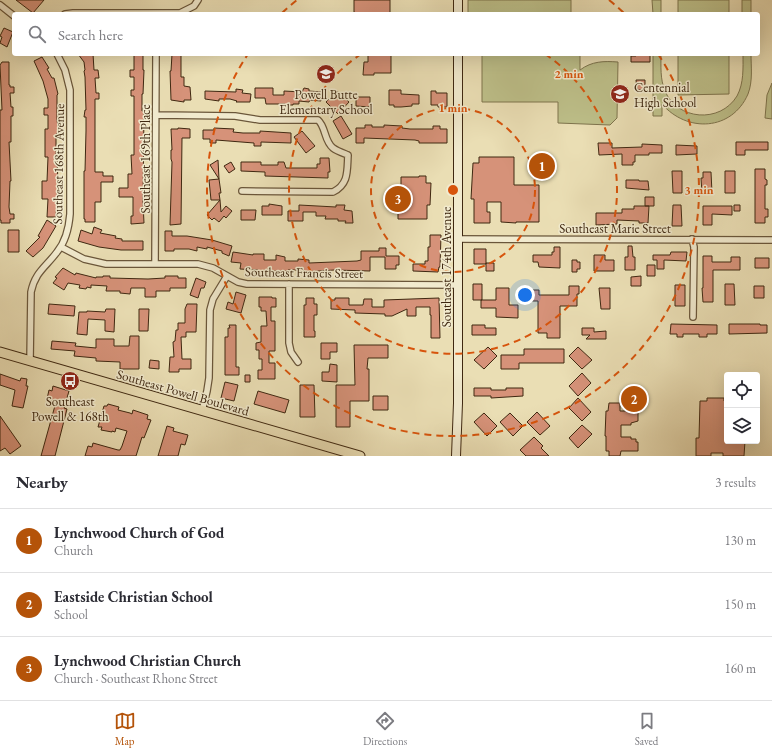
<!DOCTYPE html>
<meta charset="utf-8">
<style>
body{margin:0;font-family:"EB Garamond",serif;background:#f7f7f7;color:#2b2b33}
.controls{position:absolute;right:12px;bottom:12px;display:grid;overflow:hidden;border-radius:4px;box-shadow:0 4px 16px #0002}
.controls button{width:36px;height:36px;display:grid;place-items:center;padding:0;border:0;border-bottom:1px solid #e1e1e2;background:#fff;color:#2b2b33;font:20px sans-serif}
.you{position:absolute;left:525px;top:295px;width:14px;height:14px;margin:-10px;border:3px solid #fff;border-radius:50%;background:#1a73e8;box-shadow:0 0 0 6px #1a73e833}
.badge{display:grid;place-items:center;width:26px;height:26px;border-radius:50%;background:#b45309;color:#fff;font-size:13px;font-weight:700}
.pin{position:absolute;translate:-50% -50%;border:2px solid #fff;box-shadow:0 1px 4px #0006}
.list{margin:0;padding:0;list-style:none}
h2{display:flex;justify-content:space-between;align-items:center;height:52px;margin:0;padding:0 16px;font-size:17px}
h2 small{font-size:13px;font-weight:400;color:#7c7c81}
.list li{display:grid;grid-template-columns:26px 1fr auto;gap:12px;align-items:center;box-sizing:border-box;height:64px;padding:0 16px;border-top:1px solid #e1e1e2}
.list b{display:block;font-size:15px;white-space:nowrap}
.list p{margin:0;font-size:13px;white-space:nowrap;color:#7c7c81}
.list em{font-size:13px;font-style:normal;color:#7c7c81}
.icon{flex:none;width:22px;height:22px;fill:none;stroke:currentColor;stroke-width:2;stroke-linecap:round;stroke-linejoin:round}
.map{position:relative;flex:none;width:772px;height:456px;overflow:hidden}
.search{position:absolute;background:#fff;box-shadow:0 4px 16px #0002;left:12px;right:12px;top:12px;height:44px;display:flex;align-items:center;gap:10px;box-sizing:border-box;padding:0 14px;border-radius:4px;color:#7c7c81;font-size:15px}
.sheet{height:244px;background:#fff}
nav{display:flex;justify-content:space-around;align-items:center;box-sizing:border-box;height:56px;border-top:1px solid #e1e1e2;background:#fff;font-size:11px;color:#7c7c81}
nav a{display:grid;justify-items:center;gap:2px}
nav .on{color:#b45309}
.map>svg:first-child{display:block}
</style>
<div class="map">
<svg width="772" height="456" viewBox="0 0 772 456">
<rect width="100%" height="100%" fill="#eadeb4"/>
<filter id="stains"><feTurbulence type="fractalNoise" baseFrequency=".005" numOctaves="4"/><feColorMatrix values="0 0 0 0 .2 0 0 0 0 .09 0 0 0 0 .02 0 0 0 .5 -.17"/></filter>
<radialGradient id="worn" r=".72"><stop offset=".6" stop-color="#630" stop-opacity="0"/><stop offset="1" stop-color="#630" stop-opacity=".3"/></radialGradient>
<path fill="#bdbf89" stroke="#7e744d" d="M468,0H571V14H468Z
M652,0H661V14H653Z
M678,0H729V14H678Z
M742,0H751V14H742Z
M482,54H580V70C592,61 604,61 618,62L617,118L610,125L558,123V102H482Z
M653,54H661C661,66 660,79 665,91C677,120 720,124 737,96C744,83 743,68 743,54H751C751,67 753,81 748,94C732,131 687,133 662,104V116H653Z
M678,54H729V94L678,95Z
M772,83V119L765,118L767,95Z"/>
<path fill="#d69279" stroke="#3f2811" d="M16,0H44L33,13Z
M354,0H390V14H357L354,12Z
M4,28L13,32L7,47L0,43L2,37L0,36Z
M78,54H93L94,70H98L99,78H95L96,93H99V99H95V172H103V176H113V182H101V202H95V222H85V219H84V171H85L86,131V117H84L85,110H86L85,77L84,71L85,70L84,62Z
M134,54H143V70H144L143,94H142V111H144L143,203L144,223L131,224V216H133V197H119V188H128V174H132L131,155H134V96H131V90H134V77H130V70H134Z
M172,54H181V77H184V86L190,87L191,100H184V102L171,100L170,71H171Z
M368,54H391V73H374V75H363L364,62H368Z
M636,54H650V62H631V56H636Z
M42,57L49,68L47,69L52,78H54L58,94L57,95V120L59,133H57L56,136V161H57L58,181L56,217H47L48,199H42V181H47L48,157H45V129H48V115H44V108H48V99L43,81L34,61Z
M2,62H9V85H10V87H14V93H10L11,107H13V116H11V142H9L11,181H10L9,207L10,214H14V219H10V223H1V220H0V110H2L0,65Z
M636,80H645V90H637Z
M255,88H273V95H284V91L302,92L304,88L309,89V91L322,92L321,101L310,100L309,102L299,101V104H293V105H284L285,104H266L265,98H255Z
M236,89L243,90L242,93L251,94L250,102H236L237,101L230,99H219V101L205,99V91L236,92Z
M389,90H401V94L419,95V104H412V106L401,107H394V105H389Z
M337,91L349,102L338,114L326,102Z
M431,91H436V93H447V107H438V105H431Z
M356,97H370V107L356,106Z
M341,116L352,134L343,139L333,121Z
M365,125H372V127H384V125L402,126V128L410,129H433V126H440V129H447V143H419V141L415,140L364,138V143H356V128H365Z
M178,128L190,129V138H182L181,224L170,225L172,162L171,159V150H172L171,129H178Z
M214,128L234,129L233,132L243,133H260V131L291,133V143L261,142V146H254V143L216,140V143H210V139H203V130H214Z
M302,131L315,146L306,153L294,137Z
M736,142H768V150H745V155H736Z
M598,143H612V148L642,147V144L662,145V153H649V155H635V162H633V165H622V154L599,155Z
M676,145L697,146V154L676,155Z
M479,157H514V185H539V222H516V223L501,222V202H487V212H490V223H474V199H471L473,163H479Z
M320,158H329L330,172H328V178L265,176V172L241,171V162H261V165H278V162H284L286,168H317V164H320Z
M218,160L219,179L210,165Z
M231,162L235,169L229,173L224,166Z
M755,169H765V179L767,180V185H765V209H768V217H765V223H755Z
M672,171H682V193H673Z
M725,171H735V193H725Z
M703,172H711L712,193H702L701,178H703Z
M419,176H426V183H431L430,205H427V219H398V202H392V197H398V190H401V177H419Z
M219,179L221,193H219L220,200H211L209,180Z
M626,180H639V181H648L649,190L626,188Z
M645,197H654V206H645Z
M220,200L221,212L226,206L232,211L226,218L224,216L219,222L214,218L212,220L207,215Z
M269,204L282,206V215H262V206H269Z
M299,205L336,207V205H345L344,210L352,211L353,223H345L346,221H338V219H325L326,216H316V212H303V221H288V211H299Z
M673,205H681L682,226H672Z
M734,205H740V211H734Z
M634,206H649L648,223H639V221L617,220V224L596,225V213H622V209H634Z
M703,206H732V215L712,214V225H703Z
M241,210H256L255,220H241Z
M47,220L56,226L43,248L33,257L26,251L40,237L38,236Z
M94,227L102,230L100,233L116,236L115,238L122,239V241H143V250H121L99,247L78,241L81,230L92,234Z
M8,230H19V252H8Z
M165,231H172V236H187L212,240L232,246L229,256L222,253V251L207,247V249L197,247V251L189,249H174V251H165Z
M430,235H441L440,267H439L438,272L413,271V264H425V261H428V247H430Z
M628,246H632L633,257H635V270H625V257H628Z
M554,247H560V268L539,267L538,262H533V255H552V252H554Z
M379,248H386V256H399V265H396V269H385V257H370V271L334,270L304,272V270H288V271H258V270L240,269L241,263L231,262L233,252L253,255V254H264V260H276V255L285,257V261H298V259L309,260V263L357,261L361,260V251H379Z
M474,249H486V264H474Z
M671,252H687L686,261L664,260V269H657V260H653V255H670Z
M594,255H605V260H614V271H594Z
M703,256H712V262H731V257H740V270H713V302H703L702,288H703Z
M755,258H769V268H755Z
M572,260H577V262H580V269H577V272H572Z
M486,263H494V271H486Z
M647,265H655V276H647Z
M63,268L75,275L76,273L96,278V277H103V276H110V278L148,279L165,278V276H178V278H186V288H170V291H156V297H145V288H131L130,294L120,293V291H106L107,286L91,285V288L87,287L86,289L79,288L80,285L68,283L64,290L53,283L57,278L55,277Z
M641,276V286H631V277Z
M196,278L206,282L204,288H201L198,298L190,295Z
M473,284H482V300H473Z
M725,284H734L735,305H725Z
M675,285H685V306H675Z
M569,286H579V294H577V306H560V338H547V333H538V301H523V290H539V295H569Z
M754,286H764V298H754Z
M496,288H509V305H518V318L496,317V308H481V300H496Z
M599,288H610V309H601Z
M236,292L246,295L241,313L226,309L228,302L233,304Z
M259,297H272V298H276V307H271V321H275V351H269V363H275V379H258V370H262V359H259V350H256V343L261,342V326H267L266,311H261V307H259Z
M306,298H314V304H317V315H314V331H315V337H304V305H306Z
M335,298H349V305H363L364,299H372V307H384V300L439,298L440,338H431V315H430V307H416V316H407V309L392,316H385V314L355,313V310L331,309V300H335Z
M49,304L75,306L74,316L48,314Z
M187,304H197L196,332H186V337H181L182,359H191V369H179V372H169L170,357H174L173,342L175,341L176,330H178V323H185V309Z
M106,309H115L114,332L105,331V320L88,319L87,335L77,334L79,312H87V311L105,312Z
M139,309H149L148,331H139Z
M671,324L717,325V334H707V337H699V334H683V337H677V334H670Z
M729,324H760V325H767V333L729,334Z
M229,325H236V367H239V375H225V337H228V328H230Z
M472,325H485V328H496V335H472Z
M582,328H594V332L606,331V339H586L590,335H582Z
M130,336H139V369H120V362L96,361V358L74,356L75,351L51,349L52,341L76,343L75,346L96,348V339H114V346H129Z
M321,343H337V352H330V359H321Z
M354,345H388V358H368L367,369H369V401H350V427H336V385H355Z
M488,347L497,356L484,369L474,360Z
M578,347L592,360L582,369L569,356Z
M524,349H564V363H519V369H501V355H524Z
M150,360L159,361V369L149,368Z
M330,364L337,365V382L322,381V372H329Z
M582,373L591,383L578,396L569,386Z
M0,374L20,381L21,378L27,379L26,386H28L23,408L12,406L15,390L0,385Z
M245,375H250V382H245Z
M225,382L238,385L234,401L221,398Z
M300,385H314L315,417H300Z
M53,386L69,391L64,408L67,409L55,456H41L56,402L47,399L49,390L52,391Z
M474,388H491V390H506V388H523V396L491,398V396H474Z
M258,391L289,400L285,413L254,404Z
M373,396H388V410H373Z
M578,398L591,412L582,421L569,408Z
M707,398H724V401H727V441H745L744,456H723V453H711V456H696V438H699L700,401H707Z
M609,403H620V411H638V421L631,423V425H621V437H631V439H636V442H638V451H621L620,456H609V451H606V436H605L606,411H608Z
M108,404L119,407L118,410L130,413L132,414L133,410L148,415L147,419L151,420L144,438L142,437L136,456H85L88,446L92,447L93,443L118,450H120L122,446L127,431L116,428L115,432L112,431V432L101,430L102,427H98L104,406H107Z
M537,412L550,426L540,435L527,422Z
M484,413L497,426L487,436L474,422Z
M510,413L523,426L513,436L500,422Z
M0,416L21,446L10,454L5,448L0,451Z
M582,425L592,434L578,448L569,438Z
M167,426L174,428L173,431L188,435L185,445L181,444L178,456H158Z
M534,437L543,446L541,448L549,456H526L520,450Z"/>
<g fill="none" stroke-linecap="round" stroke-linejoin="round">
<g stroke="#6a563a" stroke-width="8">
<path id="street" d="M0,5L14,16
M65,14L73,13H180L194,6L198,0
M156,115L235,116L260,120H318C326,127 324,141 333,148C337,151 343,153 348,155C347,171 349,184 333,192L242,191
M458,239L772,240
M692,239L694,247L693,317
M61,247L84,259L106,264H198L213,268L238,282L247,284L458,285
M155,264L156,54
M289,284V343L291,352L298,362
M30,361L31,292C35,272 46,267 57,252C66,241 69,227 70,214V90L65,70L57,54
M202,411L207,391L209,378L210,310L213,299L227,276"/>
</g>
<g stroke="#3f2811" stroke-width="10">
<path id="secondary" d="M458,0V14
M456,456L458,403V54"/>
</g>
<g stroke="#3f2811" stroke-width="11">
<path id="primary" d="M0,352L360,456"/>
</g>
<use href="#street" stroke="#f1eace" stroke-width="5.5"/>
<use href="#secondary" stroke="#f1eace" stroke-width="8"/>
<use href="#primary" stroke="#eadeb4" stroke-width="9"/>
</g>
<g fill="none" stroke="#d7540c" stroke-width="2" stroke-dasharray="7 5">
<circle cx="453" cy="190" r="82"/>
<path d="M545 54A164 164 0 1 1 361 54"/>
<path d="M282 13A246 246 0 0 1 297 0M609 0A246 246 0 0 1 624 13M658 54A246 246 0 1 1 248 54"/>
</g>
<defs>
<g id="school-disc" transform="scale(1)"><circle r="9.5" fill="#8f2418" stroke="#f1eace"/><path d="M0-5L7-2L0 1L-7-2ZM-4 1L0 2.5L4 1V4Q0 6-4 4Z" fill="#fff"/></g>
<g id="bus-disc" transform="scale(1)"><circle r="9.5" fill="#8f2418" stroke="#f1eace"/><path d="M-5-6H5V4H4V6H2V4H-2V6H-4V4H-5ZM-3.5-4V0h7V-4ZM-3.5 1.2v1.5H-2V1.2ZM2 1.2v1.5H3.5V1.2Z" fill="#fff"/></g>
</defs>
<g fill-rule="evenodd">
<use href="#school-disc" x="326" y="74"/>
<use href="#school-disc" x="620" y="94"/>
<use href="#bus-disc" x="70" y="381"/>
</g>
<g text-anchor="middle" stroke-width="3" stroke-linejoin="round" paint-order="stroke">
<g font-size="13" fill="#3f2811" stroke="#f1eace">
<text x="634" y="92" text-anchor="start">Centennial<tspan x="634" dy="15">High School</tspan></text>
<text x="326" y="99">Powell Butte<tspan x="326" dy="15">Elementary School</tspan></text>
<text x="70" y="406">Southeast<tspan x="70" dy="15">Powell &amp; 168th</tspan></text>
</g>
<g font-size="13" fill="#3f2811" stroke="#f1eace">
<text transform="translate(145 159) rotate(-90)" y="5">Southeast 169th Place</text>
<text transform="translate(58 164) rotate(-89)" y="5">Southeast 168th Avenue</text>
<text x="615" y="233">Southeast Marie Street</text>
<text transform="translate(446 267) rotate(-90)" y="5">Southeast 174th Avenue</text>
<text transform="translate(304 272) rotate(1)" y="5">Southeast Francis Street</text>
<text transform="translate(183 392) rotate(16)" y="5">Southeast Powell Boulevard</text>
</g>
</g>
<circle cx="453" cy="190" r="6" fill="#d7540c" stroke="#f1eace" stroke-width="2"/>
<g font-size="12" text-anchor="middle" font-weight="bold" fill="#d7540c" stroke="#f1eace" stroke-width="3" stroke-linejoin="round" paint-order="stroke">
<text x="569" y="78">2 min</text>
<text x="453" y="112">1 min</text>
<text x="699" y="194">3 min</text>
</g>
<rect width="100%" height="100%" filter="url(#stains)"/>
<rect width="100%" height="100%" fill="url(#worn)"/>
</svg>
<div class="controls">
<button><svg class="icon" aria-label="locate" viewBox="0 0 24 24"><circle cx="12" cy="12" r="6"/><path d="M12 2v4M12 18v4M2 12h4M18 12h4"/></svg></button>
<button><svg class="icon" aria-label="layers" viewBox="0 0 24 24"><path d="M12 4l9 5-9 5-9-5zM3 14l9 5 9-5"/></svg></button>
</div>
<div class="you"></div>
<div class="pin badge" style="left:542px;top:166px">1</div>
<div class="pin badge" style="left:634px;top:399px">2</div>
<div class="pin badge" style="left:398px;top:199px">3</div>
<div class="search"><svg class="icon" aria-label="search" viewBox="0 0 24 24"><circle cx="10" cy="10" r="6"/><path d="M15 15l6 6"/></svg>Search here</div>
</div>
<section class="sheet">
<h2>Nearby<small>3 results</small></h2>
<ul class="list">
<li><span class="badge">1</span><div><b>Lynchwood Church of God</b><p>Church</p></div><em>130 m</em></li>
<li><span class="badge">2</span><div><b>Eastside Christian School</b><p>School</p></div><em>150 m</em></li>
<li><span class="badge">3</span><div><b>Lynchwood Christian Church</b><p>Church · Southeast Rhone Street</p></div><em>160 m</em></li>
</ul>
</section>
<nav>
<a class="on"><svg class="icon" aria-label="map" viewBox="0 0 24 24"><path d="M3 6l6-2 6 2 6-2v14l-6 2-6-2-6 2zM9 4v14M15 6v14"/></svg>Map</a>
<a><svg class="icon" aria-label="directions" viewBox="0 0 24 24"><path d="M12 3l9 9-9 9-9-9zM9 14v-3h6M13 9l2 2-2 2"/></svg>Directions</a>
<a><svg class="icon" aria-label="saved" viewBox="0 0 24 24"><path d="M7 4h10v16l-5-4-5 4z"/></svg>Saved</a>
</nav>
